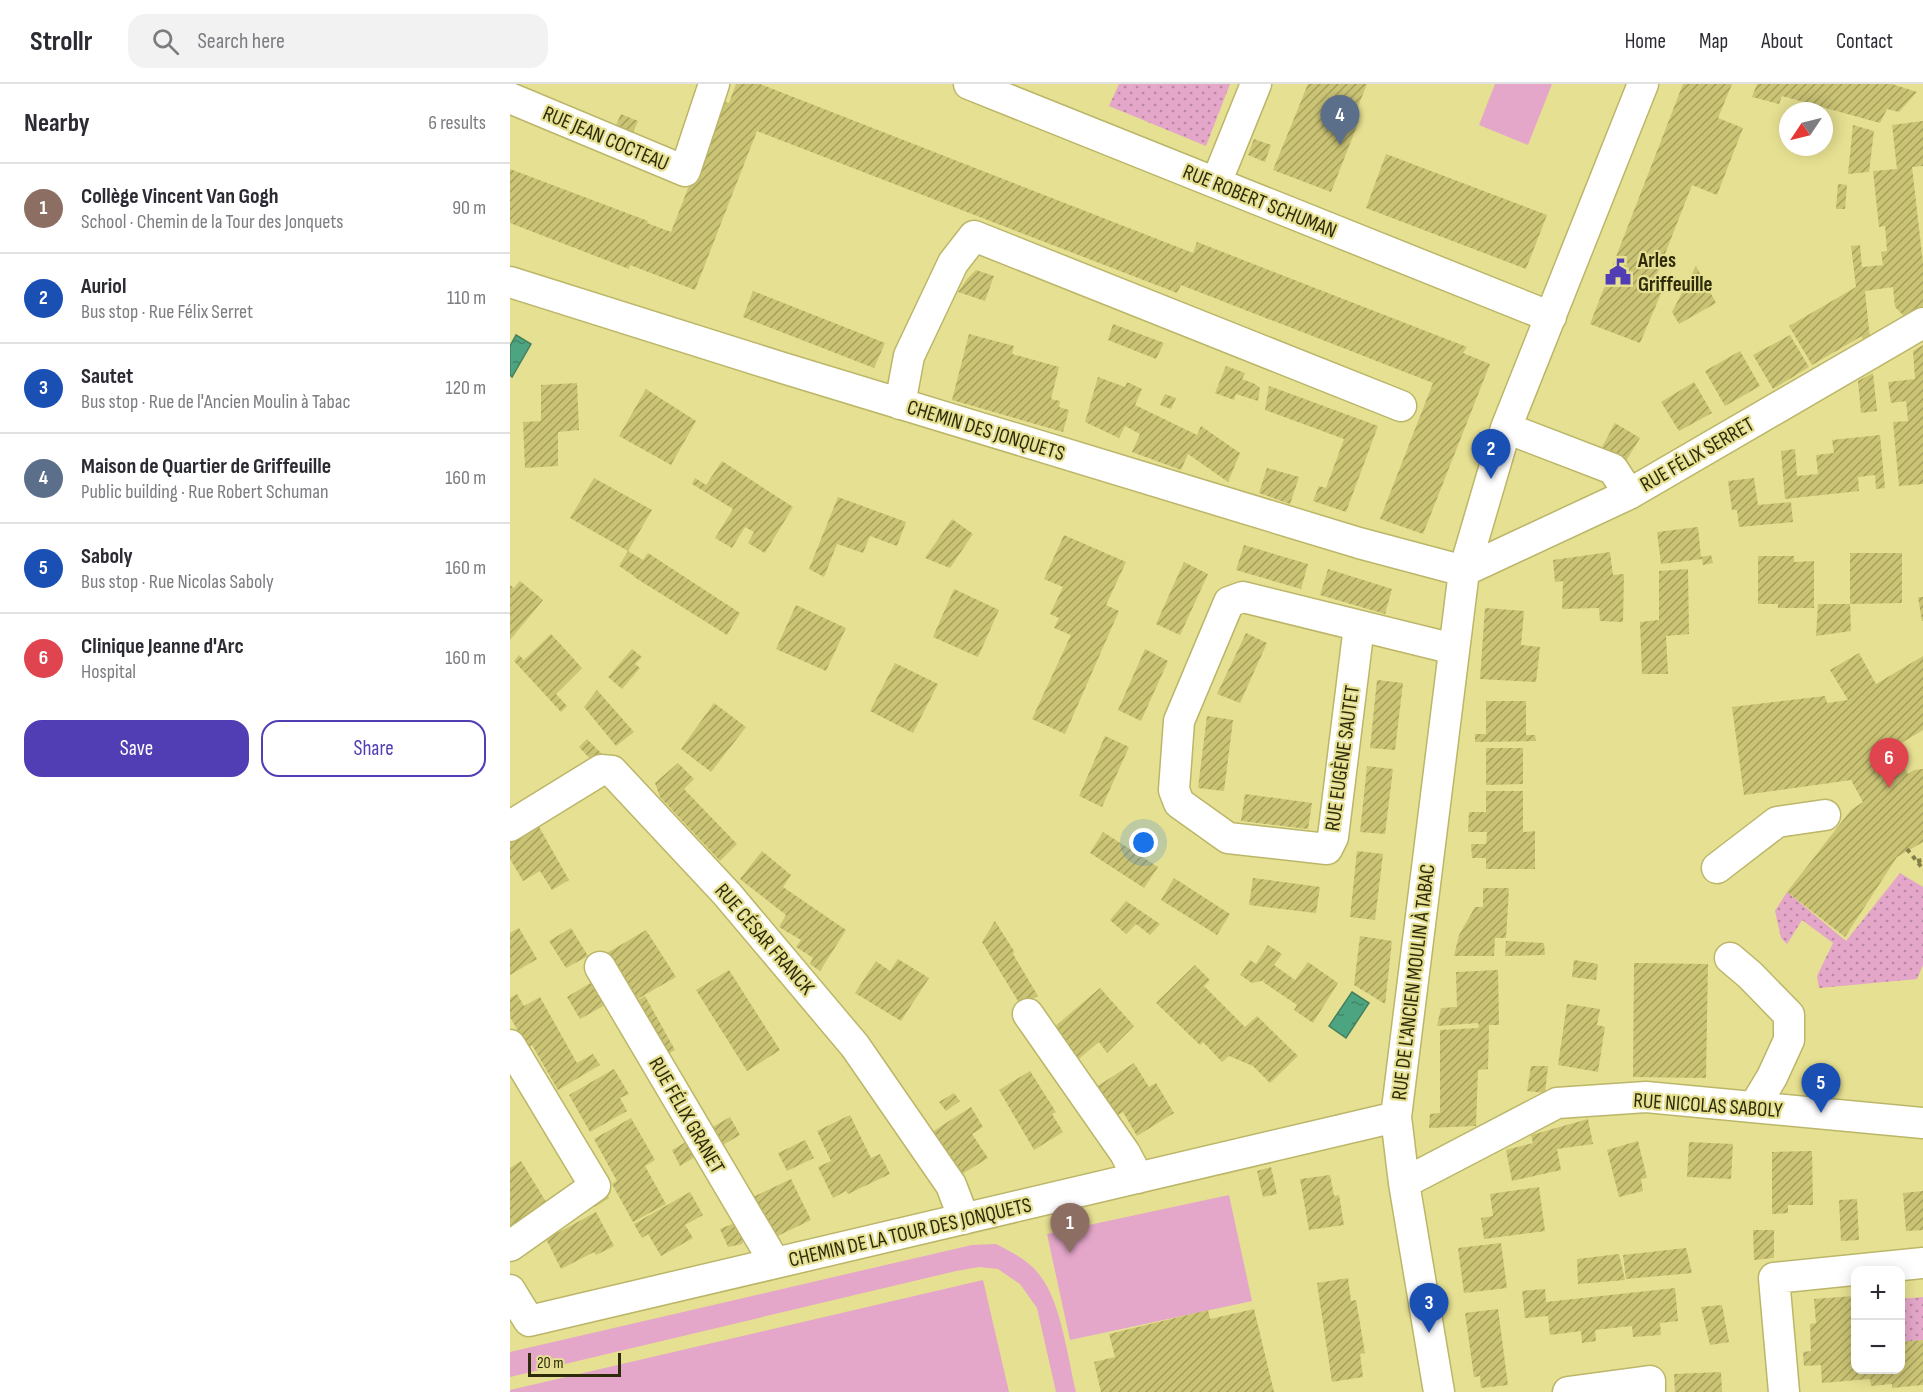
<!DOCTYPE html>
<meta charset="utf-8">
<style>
body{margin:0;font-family:"Sofia Sans Condensed",sans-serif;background:#f2f2f3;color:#2b2b33}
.controls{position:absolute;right:18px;bottom:18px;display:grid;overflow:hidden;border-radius:12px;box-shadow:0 3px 15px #0003}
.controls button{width:54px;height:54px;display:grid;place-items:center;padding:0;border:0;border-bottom:2px solid #e1e1e2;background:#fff;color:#2b2b33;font:30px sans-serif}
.compass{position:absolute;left:1269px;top:18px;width:54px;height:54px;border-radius:50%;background:#fff;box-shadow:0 3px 15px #0003;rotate:235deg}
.scale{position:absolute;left:18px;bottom:15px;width:93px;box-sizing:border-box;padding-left:6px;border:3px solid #2e2b0b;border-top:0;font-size:16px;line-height:21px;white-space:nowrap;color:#2e2b0b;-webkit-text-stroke:4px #e6e092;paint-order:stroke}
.you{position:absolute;left:634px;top:759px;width:21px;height:21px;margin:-15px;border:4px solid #fff;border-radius:50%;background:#1a73e8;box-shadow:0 0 0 9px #1a73e833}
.badge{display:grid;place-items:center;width:39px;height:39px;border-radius:50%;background:#513eb5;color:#fff;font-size:20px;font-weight:700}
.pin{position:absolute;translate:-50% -50px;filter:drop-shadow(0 2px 3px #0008)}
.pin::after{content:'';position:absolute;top:32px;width:21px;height:18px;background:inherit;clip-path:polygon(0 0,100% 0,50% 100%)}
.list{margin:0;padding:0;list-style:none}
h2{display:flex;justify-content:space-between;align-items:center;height:78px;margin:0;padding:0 24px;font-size:26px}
h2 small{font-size:20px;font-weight:400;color:#7c7c81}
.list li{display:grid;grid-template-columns:39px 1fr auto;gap:18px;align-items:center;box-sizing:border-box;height:90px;padding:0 24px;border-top:2px solid #e1e1e2}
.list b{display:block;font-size:22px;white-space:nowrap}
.list p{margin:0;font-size:20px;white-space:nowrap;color:#7c7c81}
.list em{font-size:20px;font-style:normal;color:#7c7c81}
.actions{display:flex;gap:12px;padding:18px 24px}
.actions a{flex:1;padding:14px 0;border:2px solid #513eb5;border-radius:18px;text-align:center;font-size:21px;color:#513eb5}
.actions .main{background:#513eb5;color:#fff}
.icon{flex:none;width:33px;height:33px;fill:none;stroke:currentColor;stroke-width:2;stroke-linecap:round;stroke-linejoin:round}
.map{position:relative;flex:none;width:1413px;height:1308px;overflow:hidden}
header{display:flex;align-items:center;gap:36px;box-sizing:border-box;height:84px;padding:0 30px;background:#fff;border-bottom:2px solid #e1e1e2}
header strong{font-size:28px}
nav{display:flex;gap:33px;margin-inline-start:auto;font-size:21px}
.search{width:420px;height:54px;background:#f2f2f3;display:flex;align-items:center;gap:15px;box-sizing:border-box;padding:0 21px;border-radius:18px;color:#7c7c81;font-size:22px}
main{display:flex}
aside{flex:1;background:#fff}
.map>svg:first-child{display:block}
</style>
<header>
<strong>Strollr</strong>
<div class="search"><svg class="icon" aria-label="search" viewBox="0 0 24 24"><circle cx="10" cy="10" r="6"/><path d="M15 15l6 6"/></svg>Search here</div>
<nav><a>Home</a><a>Map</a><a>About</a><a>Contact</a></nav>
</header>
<main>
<aside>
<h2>Nearby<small>6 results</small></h2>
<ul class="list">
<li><span class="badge" style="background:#8d6e63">1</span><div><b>Collège Vincent Van Gogh</b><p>School · Chemin de la Tour des Jonquets</p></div><em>90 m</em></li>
<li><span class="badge" style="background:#1a4fb4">2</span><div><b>Auriol</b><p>Bus stop · Rue Félix Serret</p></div><em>110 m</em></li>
<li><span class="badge" style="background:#1a4fb4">3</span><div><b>Sautet</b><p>Bus stop · Rue de l'Ancien Moulin à Tabac</p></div><em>120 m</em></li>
<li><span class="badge" style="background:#5c6f8a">4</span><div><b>Maison de Quartier de Griffeuille</b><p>Public building · Rue Robert Schuman</p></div><em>160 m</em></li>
<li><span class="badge" style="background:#1a4fb4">5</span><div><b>Saboly</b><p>Bus stop · Rue Nicolas Saboly</p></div><em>160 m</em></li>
<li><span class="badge" style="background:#e0444e">6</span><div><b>Clinique Jeanne d'Arc</b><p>Hospital</p></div><em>160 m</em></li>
</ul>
<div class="actions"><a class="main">Save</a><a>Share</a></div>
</aside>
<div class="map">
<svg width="1413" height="1308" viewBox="0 0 1413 1308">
<defs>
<pattern id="grass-dots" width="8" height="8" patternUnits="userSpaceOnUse" patternTransform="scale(1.5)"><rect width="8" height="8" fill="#e4a6c9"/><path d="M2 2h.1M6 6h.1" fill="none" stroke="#b987a1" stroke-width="1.8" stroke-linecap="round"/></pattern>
<pattern id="water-ripples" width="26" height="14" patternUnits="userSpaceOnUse" patternTransform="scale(1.5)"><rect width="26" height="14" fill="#4da480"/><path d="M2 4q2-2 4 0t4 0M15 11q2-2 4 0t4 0" fill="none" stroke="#408667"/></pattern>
<pattern id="building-hatch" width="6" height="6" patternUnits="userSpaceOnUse" patternTransform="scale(1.5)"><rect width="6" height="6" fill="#cbc475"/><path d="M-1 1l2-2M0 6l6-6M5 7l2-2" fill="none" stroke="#a59f5e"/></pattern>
</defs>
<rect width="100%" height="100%" fill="#e6e092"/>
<path fill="url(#grass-dots)" d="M609,0H720L696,62L599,22Z
M1390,789L1413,803V881L1407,895L1309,904L1307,892L1323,859L1292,836L1277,860L1271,854L1265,827L1277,808L1336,857Z
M1413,1213V1256L1391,1258L1390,1215Z"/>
<path fill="#e4a6c9" d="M985,0H1042L1018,61L969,41Z
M719,1111L742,1217L560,1256L537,1150Z
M486,1160C502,1168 521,1178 531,1193C551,1219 558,1275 566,1308H546L527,1224L510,1200L488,1185L469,1183L446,1187L0,1293V1268L462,1161Z
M473,1196L499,1308H0V1306Z"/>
<path fill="url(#water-ripples)" stroke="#44805d" stroke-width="1.5" d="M6,251L21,260L2,293L0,291V262Z
M842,908L859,919L836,954L819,942Z"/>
<path fill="url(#building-hatch)" d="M226,0H250L683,169L687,158L957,263L953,269L980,280L913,450L870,435L923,299L671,201L667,209L247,47L185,206L120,181L119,185L0,139V85L138,137L137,139L161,148L212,17L219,19Z
M798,0H857L843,35L849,37L821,108L763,86Z
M1173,0H1222L1208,34L1233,44L1207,111L1182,101L1142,203L1152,207L1130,259L1080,240Z
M1247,0H1382L1407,8L1389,28L1377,25L1370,39L1272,12L1269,20L1242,13Z
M111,30L128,37L121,53L104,46Z
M1413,37V82L1402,83L1413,179V225L1396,234L1385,223L1383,203L1355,207L1360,255L1353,258L1352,252L1302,281L1279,242L1346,203L1341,162L1350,161L1352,183L1373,181L1371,168L1377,167L1375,142L1369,143L1363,87L1387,85L1382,41Z
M1343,41L1364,47L1359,88L1338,90Z
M744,55L761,61L755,78L738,71Z
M876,70L1037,131L1016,185L856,124Z
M1328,100L1337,101L1335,125H1326Z
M1186,182L1206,219L1169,240L1162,228Z
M466,186L484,192L475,217L448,208L457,195Z
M243,207L375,259L364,284L233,233Z
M603,240L654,259L646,275L598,256Z
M459,250L504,262L502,270L549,283L541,315L550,317L549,323L559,326L553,348L442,316Z
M1280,251L1299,283L1263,305L1243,271Z
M1413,261V400L1389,402L1383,338L1398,337L1396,317L1381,319L1378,298L1405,295L1403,267Z
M1230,267L1250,302L1215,322L1195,287Z
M716,282L735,289L732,295L745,300L750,304L748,317L726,310L724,316L705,309Z
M1363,289L1367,327L1351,329L1348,297Z
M588,293L615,303L617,298L632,305L625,321L687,351L691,342L730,369L718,398L678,370L671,386L622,368L630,350L615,342L609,354L575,338Z
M1184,298L1202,329L1169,347L1151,318Z
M67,299L69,346L48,348V382L15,384L13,338L31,337V301Z
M759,302L868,342L836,428L803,417L809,402L816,404L834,355L755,326Z
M136,305L186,337L161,381L109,352Z
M655,310L666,314L661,325L650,321Z
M1105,339L1130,354L1116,377L1092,363Z
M1370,351L1375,404L1366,405L1365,391L1348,393L1349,407L1275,415L1271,367L1285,365L1287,392L1308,390L1306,371L1324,369L1322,356Z
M212,377L283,423L255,469L238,459L244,448L235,443L222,464L205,454L223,425L182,400L185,394L196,401Z
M757,384L789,393L780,420L749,409Z
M84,394L142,426L118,467L133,476L138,469L230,529L217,551L124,493V492L109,482L118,467L60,434Z
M1244,394L1248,421L1281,418L1283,438L1229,443L1227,426H1222L1218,397Z
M328,413L396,438L387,462L360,452L353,469L327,460L314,493L299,485Z
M442,435L463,450L440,484L415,474Z
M1188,443L1191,473L1201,471L1203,479L1193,481L1192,475L1151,480L1147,448Z
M554,451L616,478L596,521L609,527L555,650L522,635L561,551L544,544L549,534L540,530L553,503L534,495Z
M734,461L798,480L791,505L726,486Z
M1100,468L1103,491L1114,490L1113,538L1090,537L1089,524L1052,525L1053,497L1045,498L1043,476Z
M1340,469H1392V519L1340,520Z
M1248,472H1284V478L1304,477V524H1268V520H1248Z
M674,478L698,490L670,551L646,540Z
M818,485L882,505L875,530L810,511Z
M1178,485L1179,550L1156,552L1158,590H1132L1130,538L1149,536V487Z
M10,497L33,516L0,556V501L4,504Z
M444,505L489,526L468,573L423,553Z
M1408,513H1413V537H1412Z
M1308,520H1340L1341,547L1306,552Z
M286,521L336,544L316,587L266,565Z
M975,524L1014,527L1011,561L1030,563L1026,598L970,595Z
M736,549L757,559L730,619L707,610Z
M41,550L72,584L46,610L57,622L51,628L4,577L9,571L14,576Z
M122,565L132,573L125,580L130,584L112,605L98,593Z
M635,565L658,577L631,637L608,626Z
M1349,569L1366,600L1413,572V646L1383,664L1398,690L1404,686L1413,685V758L1387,773L1335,853L1277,808L1341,726L1353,718L1341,696L1234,711L1222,623L1315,612L1317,619L1338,616L1320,586Z
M385,579L428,600L403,649L360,627Z
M867,596L893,599L885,666L860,664Z
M87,606L124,648L106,662L74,623Z
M976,617H1016V651H1025L1026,657L965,658V650H976Z
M204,619L236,643L201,688L171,665Z
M697,632L723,636L714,707L688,704Z
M595,652L619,663L592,723L569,712Z
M77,655L94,672L85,680L69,663Z
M976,664H1013V700L976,701Z
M168,679L184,695L174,705L227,760L210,777L150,713L145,699Z
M857,682L883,685L875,750L850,748Z
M976,707H1013V748L1025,747V785H976V774H962L961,760H976L977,748H958L959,728H976Z
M735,710L802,719L798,745L731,737Z
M28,741L59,796L42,806L30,787L13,797L0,775V755Z
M593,748L648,783L634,804L580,769Z
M252,767L281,791L273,803L336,846L310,887L300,880L303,874L286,863L291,856L269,843L276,831L230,795Z
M847,767L873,770L865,836L840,833Z
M664,794L720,830L707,851L651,816Z
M743,794L810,803L806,829L739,821Z
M973,804H999L996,854H985L984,872H944L949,851L965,823H973Z
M616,817L650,840L640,851L626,840L616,850L600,836Z
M485,837L504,867L503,870L528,912L511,922L472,858Z
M9,844L27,875L0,891V849Z
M61,844L78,872L56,884L39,857Z
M136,846L166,893L124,917L97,869Z
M850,852L882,857L875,920L844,901Z
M996,857L1034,859L1035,871L995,872Z
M758,861L772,870L764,881L785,896L798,878L828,899L803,939L784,926L787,921L753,898L755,896L742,899L730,891L740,876L746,880Z
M388,875L419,894L391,937L345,909L366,877L380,887Z
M1064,876L1088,880L1086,896L1062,893Z
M1124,879L1198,880L1196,994L1123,993Z
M685,881L700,896L694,902L735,943L747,932L788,972L760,999L743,982L719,972L712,978L693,958L690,961L646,919Z
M219,886L270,966L237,987L186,906Z
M988,886L989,941H979L978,985L968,986L966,1042L919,1044L920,1030L930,1029V946L968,944L969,942L968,939L927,942L931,924L947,923L946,888Z
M82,898L95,921L70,935L57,913Z
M590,904L624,942L597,969L589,958L558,984L536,950Z
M7,910L14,922L30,913L67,979L83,970L90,981L48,1006L22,961L18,964L0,933V914Z
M135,912L165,966L151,974L120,921Z
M1057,920L1090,925L1087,941L1095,943L1088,988L1048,981Z
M624,979L639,1003L646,999L664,1029L627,1052L613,1028L598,1037L581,1006Z
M1021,982H1038L1035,1009L1017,1007Z
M104,985L119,1010L110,1014L117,1027L80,1048L59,1011Z
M520,987L546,1028L542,1030L553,1048L524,1066L489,1006Z
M444,1009L450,1017L436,1027L429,1018Z
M461,1023L473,1043L462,1050L478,1074L449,1092L422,1048Z
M340,1031L361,1074L370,1070L380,1090L338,1110L336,1107L323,1114L308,1083L321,1077L307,1047Z
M220,1033L230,1051L204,1066L194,1048Z
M121,1034L145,1076L135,1082L156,1120L123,1138L102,1100L107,1097L84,1055Z
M1078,1035L1083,1060L1047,1065L1051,1086L1002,1097L996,1066L1023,1059L1021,1051Z
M181,1055L190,1070L170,1082L162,1066Z
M295,1056L304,1074L277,1087L268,1069Z
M1128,1057L1137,1094L1131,1095L1133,1107L1109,1113L1097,1066Z
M1179,1058L1223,1060L1221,1095L1177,1093Z
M1302,1067L1303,1121H1278V1129L1262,1130V1068Z
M11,1077L41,1126L0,1154V1084Z
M761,1083L767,1110L753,1113L747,1087Z
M820,1091L824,1112L829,1111L834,1141L799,1146L790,1095Z
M281,1095L301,1136L257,1157L239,1115Z
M1029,1103L1035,1147L974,1155L971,1134L983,1132L980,1110Z
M94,1105L99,1114L85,1123L79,1115Z
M1413,1107V1146L1396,1147L1393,1109Z
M180,1108L193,1131L175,1141L183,1154L151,1172L138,1150L132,1154L124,1140Z
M1347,1115L1349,1156L1331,1157L1329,1116Z
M86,1128L104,1162L86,1171L84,1168L51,1185L36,1155Z
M227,1138L234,1154L232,1160L218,1163L210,1145Z
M1243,1146H1264V1174L1244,1176Z
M991,1159L997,1204L954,1209L948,1164Z
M1176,1164L1182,1189L1116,1195L1113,1171Z
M1109,1170L1115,1196L1068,1200L1067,1175Z
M838,1194L841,1217L846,1216L855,1269L850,1270L853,1293L822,1298L807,1199Z
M1165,1204L1168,1237L1150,1239L1151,1251L1123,1253L1122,1242L1085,1246L1086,1257L1072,1259L1071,1247L1040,1251L1038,1232L1015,1234L1012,1207L1035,1205L1036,1218Z
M1344,1212L1346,1234V1286H1390V1258L1413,1256V1301L1382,1304V1300L1361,1302L1360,1295L1312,1299L1311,1281L1294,1282L1293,1268L1301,1267L1300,1240L1306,1239L1304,1215Z
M1212,1221L1219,1258L1200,1261L1191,1223Z
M744,1225L764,1308H591L584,1278L605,1273L599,1250L698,1226L700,1235Z
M988,1225L998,1301L971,1304L970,1292L964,1293L955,1229Z
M1211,1288L1212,1308H1165L1164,1290Z"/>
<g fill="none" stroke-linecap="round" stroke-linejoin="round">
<g stroke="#bcb669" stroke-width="33">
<path id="minor" d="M459,0L1041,233
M0,14L175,87L204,0
M706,99L746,0
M0,198L273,284L849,459L954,487
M390,320L399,272L443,179L464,152L891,322
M996,344L1103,385L1119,410
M954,487L1119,410L1413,239
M849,542L823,753L817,765L718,754L669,719L664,706L669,637L719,518L733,513L944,565
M0,742L91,686L102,687L217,810L345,962L441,1101L454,1135
M1207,784L1267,738L1315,731
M1220,874L1240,891L1279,931V956L1262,993L1244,1023
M90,883L265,1179
M518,930L615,1069L628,1094
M0,961L85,1102L0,1162
M894,1099L1047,1019L1136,1013L1413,1039
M0,1206L19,1237L886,1033
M929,1308L894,1099L886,1033L954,487L996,344L1133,0
M1058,1308L1140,1297V1308
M1274,1308L1264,1194L1413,1179"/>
</g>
<path stroke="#837f49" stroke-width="4" stroke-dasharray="4.5 4.5" stroke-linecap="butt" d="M1397,765L1413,785
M1407,777L1413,776"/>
<use href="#minor" stroke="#fff" stroke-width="30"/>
</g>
<defs>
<g id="civic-bare" transform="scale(2.07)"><path d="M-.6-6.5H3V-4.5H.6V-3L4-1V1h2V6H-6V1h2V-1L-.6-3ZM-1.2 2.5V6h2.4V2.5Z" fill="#513eb5" stroke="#e6e092" stroke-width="2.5" paint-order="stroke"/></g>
</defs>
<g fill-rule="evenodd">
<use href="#civic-bare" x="1108" y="188"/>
</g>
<g text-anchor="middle" stroke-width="4.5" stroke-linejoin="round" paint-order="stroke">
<g font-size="21" fill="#2e2b0b" stroke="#e6e092">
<text transform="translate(96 54) rotate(23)" y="7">RUE JEAN COCTEAU</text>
<text transform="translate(750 117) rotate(22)" y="7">RUE ROBERT SCHUMAN</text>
<text transform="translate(476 346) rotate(17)" y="7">CHEMIN DES JONQUETS</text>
<text transform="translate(1187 370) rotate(-30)" y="7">RUE FÉLIX SERRET</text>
<text transform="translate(832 674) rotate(-82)" y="7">RUE EUGÈNE SAUTET</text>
<text transform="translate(255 855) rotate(49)" y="7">RUE CÉSAR FRANCK</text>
<text transform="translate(903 898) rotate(-83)" y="7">RUE DE L'ANCIEN MOULIN À TABAC</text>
<text transform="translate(1198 1021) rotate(4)" y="7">RUE NICOLAS SABOLY</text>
<text transform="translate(177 1031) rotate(60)" y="7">RUE FÉLIX GRANET</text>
<text transform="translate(400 1148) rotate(-13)" y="7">CHEMIN DE LA TOUR DES JONQUETS</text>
</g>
<g font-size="21" font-weight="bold" fill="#2e2b0b" stroke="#e6e092" text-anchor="start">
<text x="1128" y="183">Arles<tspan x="1128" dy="24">Griffeuille</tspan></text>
</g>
</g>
</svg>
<div class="controls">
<button>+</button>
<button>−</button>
</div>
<svg class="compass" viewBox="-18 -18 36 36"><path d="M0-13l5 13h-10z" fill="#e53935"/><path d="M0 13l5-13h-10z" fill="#7c7c81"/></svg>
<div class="scale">20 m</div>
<div class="you"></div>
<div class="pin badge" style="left:560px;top:1169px;background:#8d6e63">1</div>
<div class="pin badge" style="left:981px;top:395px;background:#1a4fb4">2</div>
<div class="pin badge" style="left:919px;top:1249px;background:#1a4fb4">3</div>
<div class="pin badge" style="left:830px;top:61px;background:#5c6f8a">4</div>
<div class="pin badge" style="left:1311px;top:1029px;background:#1a4fb4">5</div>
<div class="pin badge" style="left:1379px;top:704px;background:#e0444e">6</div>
</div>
</main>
